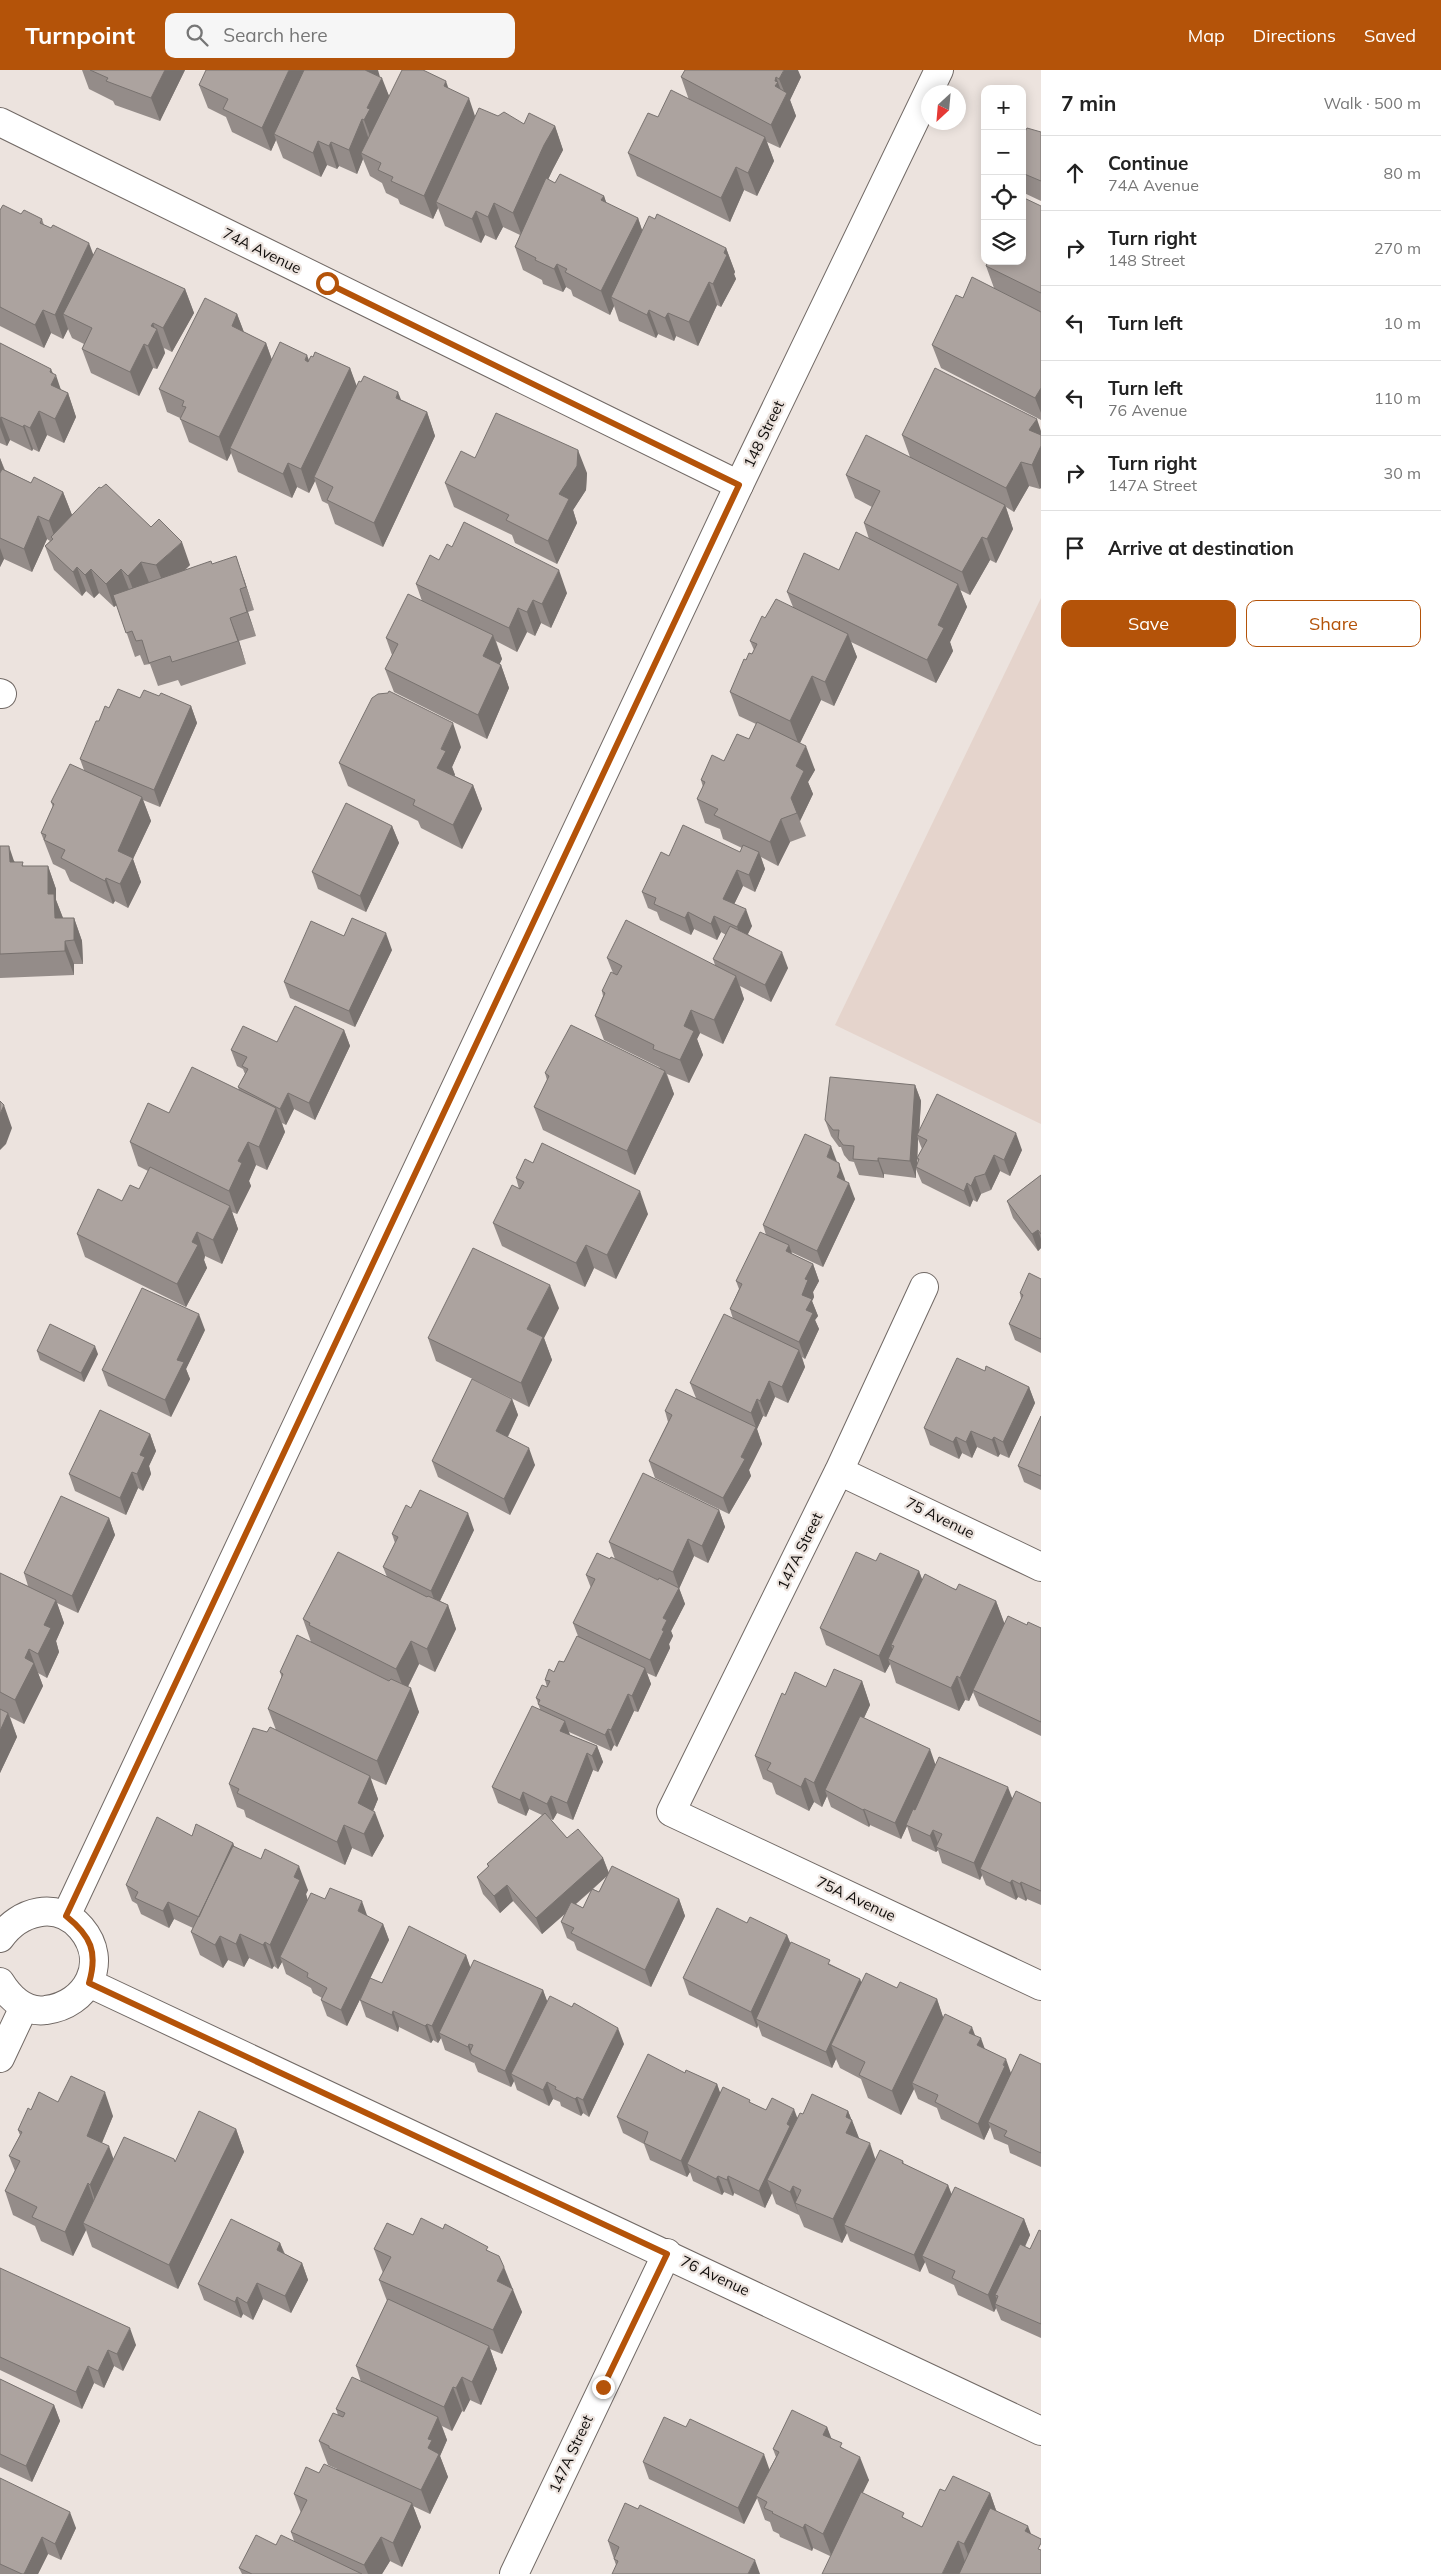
<!DOCTYPE html>
<meta charset="utf-8">
<style>
body{margin:0;font-family:Mulish,sans-serif;background:#f6f6f6;color:#222}
.controls{position:absolute;right:15px;top:15px;display:grid;overflow:hidden;border-radius:10px;box-shadow:0 2px 12px #0003}
.controls button{width:45px;height:45px;display:grid;place-items:center;padding:0;border:0;border-bottom:1px solid #e0e0e0;background:#fff;color:#222;font:25px sans-serif}
.compass{position:absolute;left:921px;top:15px;width:45px;height:45px;border-radius:50%;background:#fff;box-shadow:0 2px 12px #0003;rotate:206deg}
.stop{position:absolute;width:15px;height:15px;margin:-11px;border:4px solid #b45309;border-radius:50%;background:#fff}
.stop.end{background:#b45309;border-color:#fff;box-shadow:0 1px 5px #0008}
.list{margin:0;padding:0;list-style:none}
h2{display:flex;justify-content:space-between;align-items:center;height:65px;margin:0;padding:0 20px;font-size:21px}
h2 small{font-size:16px;font-weight:400;color:#767676}
.list li{display:grid;grid-template-columns:32px 1fr auto;gap:15px;align-items:center;box-sizing:border-box;height:75px;padding:0 20px;border-top:1px solid #e0e0e0}
.list b{display:block;font-size:19px;white-space:nowrap}
.list p{margin:0;font-size:16px;white-space:nowrap;color:#767676}
.list em{font-size:16px;font-style:normal;color:#767676}
.actions{display:flex;gap:10px;padding:15px 20px}
.actions a{flex:1;padding:11px 0;border:1px solid #b45309;border-radius:10px;text-align:center;font-size:18px;color:#b45309}
.actions .main{background:#b45309;color:#fff}
.icon{flex:none;width:28px;height:28px;fill:none;stroke:currentColor;stroke-width:2;stroke-linecap:round;stroke-linejoin:round}
.map{position:relative;flex:none;width:1041px;height:2504px;overflow:hidden}
header{display:flex;align-items:center;gap:30px;box-sizing:border-box;height:70px;padding:0 25px;background:#b45309;color:#fff}
header strong{font-size:24px}
nav{display:flex;gap:28px;margin-inline-start:auto;font-size:18px}
.search{width:350px;height:45px;background:#f6f6f6;display:flex;align-items:center;gap:12px;box-sizing:border-box;padding:0 18px;border-radius:10px;color:#767676;font-size:19px}
main{display:flex}
aside{flex:1;background:#fff}
.map>svg:first-child{display:block}
</style>
<header>
<strong>Turnpoint</strong>
<div class="search"><svg class="icon" aria-label="search" viewBox="0 0 24 24"><circle cx="10" cy="10" r="6"/><path d="M15 15l6 6"/></svg>Search here</div>
<nav><a>Map</a><a>Directions</a><a>Saved</a></nav>
</header>
<main>
<div class="map">
<svg width="1041" height="2504" viewBox="0 0 1041 2504">
<rect width="100%" height="100%" fill="#ece3de"/>
<path fill="#e5d4cc" d="M1041,528V1054L835,955Z"/>
<g fill="none" stroke-linecap="round" stroke-linejoin="round">
<g stroke="#716965" stroke-width="30">
<path id="street" d="M0,52L739,415
M0,623L2,624
M924,1217L839,1401L671,1742L1041,1916
M839,1401L1041,1497
M0,1988L24,1937
M514,2504L667,2183"/>
</g>
<g stroke="#716965" stroke-width="30">
<path id="secondary" d="M66,1846L739,415L939,0
M0,1868C19,1841 57,1830 81,1858C110,1892 87,1935 46,1940C26,1943 10,1928 0,1912
M89,1913L1041,2361"/>
</g>
<use href="#street" stroke="#fff" stroke-width="28"/>
<use href="#secondary" stroke="#fff" stroke-width="28"/>
</g>
<path fill="#948c89" fill-rule="evenodd" d="M82,0H185L160,51L115,35L113,31L89,19Z
M380,7L389,26L448,18L475,47L498,46L524,54L555,56L563,80L553,99L548,109L555,113L604,126L606,133L638,148L642,160L726,178L735,202L734,204L736,209L721,237L717,235L698,276L676,266L674,271L658,264L656,268L619,251L614,236L610,245L573,226L571,220L566,217L563,222L543,214L542,210L523,200L515,177L520,165L503,157L496,170L485,165L481,173L445,156L438,138L433,149L400,134L398,129L386,123L382,113L370,106L363,89L357,104L339,96L337,99L327,95L321,107L283,88L276,70L271,81L232,62L226,47L208,38L199,15Z
M681,7H801L790,30L796,46L780,78L767,72L774,91L757,126L744,120L730,152L637,106L628,83L658,47L689,30Z
M1041,62V131L1022,122V67Z
M1041,136V350L941,298L932,275L963,228L994,218L986,196Z
M0,140L42,149L44,155L94,185L185,219L194,243L172,282L164,278L165,283L157,299L153,298L139,326L91,303L82,279L84,274L72,268L68,259L63,269L51,263L44,278L0,256Z
M237,244L244,262L266,273L272,290H309L350,298L356,316L402,330L427,342L435,366L383,477L335,454L328,434L322,431L315,411L309,423L297,417L292,428L238,402L231,383L227,391L189,372L180,348L167,342L159,319Z
M0,273L53,304L61,320L68,323L76,347L64,373L47,365L39,382L33,379L32,381L10,370L7,376L0,373Z
M1037,349L1040,419L1029,416L1014,442L1006,437L1013,459L996,493L990,490L970,525L960,520L967,537L950,572L953,581L936,613L851,572L857,587L834,636L821,630L800,673L815,700L808,712L813,724L800,751L806,766L790,772L778,796L761,787L765,799L755,822L743,816L734,834L752,856L748,864L788,898L771,932L740,916L744,929L723,974L700,963L697,969L703,985L689,1013L667,1004L674,1024L635,1105L543,1060L534,1037L547,1010L545,1003L660,998L659,997L604,970L595,946L603,926L602,921L613,903L607,888L715,895L713,889L726,865L721,862L717,870L694,859L691,865L660,850L657,842L648,838L642,822L669,786L740,782L742,778L723,769L720,759L705,753L697,729L703,717L701,710L749,669L756,654L739,646L730,622L746,590L752,584L754,580L750,571L765,548L793,537L787,522L839,500L869,469L864,453L872,437L855,428L846,405L910,387L902,365Z
M0,388L5,400L31,413L63,422L72,445L190,495L185,500L212,494L244,509L254,540L248,542L256,566L239,571L246,594L181,616L178,610L158,616L150,594L144,595L140,585L135,587L117,535L114,537L99,523L94,528L86,521L82,526L54,500L45,476L50,471L47,469L32,502L4,489L0,497Z
M475,388L587,403L586,420L573,440L577,453L557,494L515,473L512,465L454,437L445,413Z
M439,490L567,523L551,558L541,553L535,566L527,562L517,582L496,571L502,589L499,594L501,595L509,618L487,669L394,622L385,599L392,585L386,568L422,531L416,514Z
M159,626L191,636L197,653L160,737L143,730L151,751L133,789L141,812L128,838L115,831L113,834L70,811L65,800L53,794L41,763L53,737L51,732L84,700L80,689L99,651L109,638L140,628Z
M461,677L452,697L455,705L454,706L473,715L482,739L462,779L421,758L418,751L348,716L339,693Z
M392,756L399,773L366,842L318,819L312,802Z
M0,776L15,792L24,796H48L56,819V830L63,848H74L82,871L83,894H74V905L0,908Z
M344,866L392,880L355,957L290,928L284,912Z
M344,960L350,976L315,1050L294,1039L286,1055L282,1053L285,1062L267,1100L256,1095L249,1111L251,1116L237,1144L232,1142L238,1159L222,1194L205,1186L204,1190L207,1198L186,1237L85,1187L77,1164L139,1119L148,1101L138,1096L130,1072L169,1043L239,1020L238,1017L245,1004L243,999L237,996L231,980L277,972Z
M915,1015L921,1031L919,1061L1022,1080L1010,1106L1000,1101L991,1120L981,1124L977,1132L973,1130L970,1137L922,1113L916,1099V1108L884,1104V1108L859,1105L854,1092L849,1091L844,1085L841,1077H839L831,1066L825,1050ZM918,1069L922,1079L917,1088L918,1091L917,1094Z
M837,1092L845,1111L855,1129L823,1197L791,1182L792,1184L813,1194L819,1211L813,1222L814,1227L812,1231L818,1246L815,1250L819,1259L805,1289L802,1287L805,1297L788,1333L775,1327L766,1347L763,1346L757,1359L762,1374L749,1400L751,1406L729,1444L655,1408L649,1391L668,1352L665,1341L696,1328L690,1313L733,1249L730,1239L739,1219L736,1211L766,1165L763,1155Z
M1041,1105V1178L1038,1181L1013,1148L1007,1131Z
M516,1108L648,1144L616,1209L594,1198L585,1217L502,1176L493,1153L519,1119Z
M1041,1209V1283L1015,1270L1009,1254L1021,1229L1020,1223Z
M559,1238L544,1268L552,1290L529,1337L436,1291L428,1268Z
M205,1260L186,1299L190,1309L171,1347L108,1316L102,1300Z
M37,1281L98,1284L84,1312L40,1290Z
M985,1301L1029,1317L1035,1333L1009,1388L1000,1384L998,1387L977,1377L972,1388L962,1383L959,1389L930,1375L924,1358Z
M512,1329L518,1345L508,1367L535,1395L510,1445L438,1407L432,1391Z
M1041,1346V1420L1024,1412L1018,1396Z
M150,1364L156,1381L149,1396L151,1404L143,1421L138,1418L126,1445L75,1421L69,1404Z
M411,1438L474,1460L440,1531L448,1535L456,1559L435,1602L419,1594L408,1617L419,1642L386,1715L370,1708L378,1729L373,1741L384,1766L372,1787L352,1778L345,1795L246,1747L244,1740L237,1737L229,1714L267,1662L276,1660L268,1639L282,1608L280,1602L311,1572L303,1549L387,1507L383,1497L395,1473L392,1464Z
M719,1440L725,1457L708,1493L694,1486L679,1518L685,1534L671,1561L673,1566L669,1574L670,1578L656,1607L647,1603L651,1614L638,1642L634,1641L617,1677L614,1675L611,1681L569,1662L570,1665L597,1676L603,1692L598,1702L593,1700L573,1750L557,1743L553,1750L550,1749L567,1768L603,1788L609,1803L679,1829L685,1846L651,1917L577,1880L574,1872L567,1868L561,1852L565,1844L542,1864L513,1831L500,1843L483,1824L477,1807L488,1797L487,1794L542,1745L529,1739L526,1746L498,1733L492,1717L540,1639L536,1628L547,1617L545,1610L564,1592L578,1566L573,1553L591,1518L586,1505L610,1489L658,1510L615,1489L609,1472ZM607,1806L599,1822L593,1819ZM592,1820L583,1838L576,1834Z
M109,1448L115,1465L78,1543L57,1533L64,1553L56,1571L59,1582L47,1608L38,1603L43,1616L24,1654L10,1647L17,1667L0,1703V1503L28,1516L24,1503Z
M919,1501L922,1509L996,1531L1004,1553L1027,1555L1041,1558V1666L979,1636L973,1622L969,1631L965,1630L959,1641L896,1613L890,1594L885,1603L826,1575L820,1558Z
M862,1611L870,1635L864,1648L936,1695L1013,1728L1041,1733V1835L1027,1829L1026,1831L1018,1827L1016,1830L986,1815L982,1805L980,1810L942,1793L938,1780L936,1782L912,1771L907,1756L901,1769L870,1755L869,1757L831,1737L827,1726L822,1737L814,1732L809,1741L776,1724L772,1713L763,1709L755,1686L785,1625Z
M192,1766L233,1773L234,1776L308,1820L306,1824L307,1830L325,1829L367,1846L383,1854L389,1870L370,1908L382,1913L466,1885L470,1898L543,1920L547,1932L624,1974L589,2047L583,2043L581,2046L561,2036L560,2032L553,2029L549,2036L517,2020L514,2011L511,2017L478,2002L474,1992V1993L445,1980L441,1968L438,1973L433,1970L431,1973L399,1957L398,1962L366,1947L360,1930L369,1911L347,1956L327,1946L321,1930L322,1928L313,1923L311,1918L286,1904L282,1892L278,1899L274,1896L272,1899L249,1888L244,1897L228,1890L223,1898L200,1885L191,1862L193,1858L174,1849L169,1858L141,1844L137,1834L132,1831L126,1815Z
M747,1853L787,1865L791,1874L832,1895L860,1909L861,1912L897,1918L937,1929L943,1947L975,1965L985,1979L1011,2003L1041,1994V2097L1010,2083L1008,2075L994,2069L990,2057L984,2070L941,2049L937,2038L918,2029L914,2019L901,2045L868,2028L861,2009L840,1998L836,1989L832,1998L762,1966L758,1955L757,1958L689,1925L683,1908Z
M685,2003L717,2014L720,2023L751,2033L766,2040L797,2048L803,2044L848,2041L859,2069L875,2089L903,2091L904,2094L948,2115L952,2125L1024,2149L1030,2165L1025,2177L1030,2179L1041,2161V2268L1001,2250L996,2238L994,2242L958,2225L954,2215L929,2203L925,2192L920,2202L850,2171L847,2163L842,2173L804,2157L799,2145L776,2134L772,2123L765,2138L734,2123L733,2126L724,2122L722,2125L693,2111L690,2102L687,2107L650,2090L644,2074L623,2063L617,2047Z
M58,2032L113,2046L102,2073L114,2089L175,2092L236,2059L244,2082L178,2219L92,2177L86,2160L73,2186L41,2171L35,2156L13,2145L5,2121L15,2101L9,2086L20,2065L18,2060L31,2040Z
M413,2165L489,2181L511,2218L522,2242L502,2284L490,2279L497,2299L481,2335L470,2330L464,2342L462,2341L452,2361L442,2356L447,2370L440,2386L448,2407L430,2444L413,2436L421,2457L402,2497L390,2491L382,2504H242L239,2498L276,2475L294,2471L291,2462L301,2443L294,2424L319,2403L337,2400V2399L328,2395L319,2371L338,2345L336,2339L361,2312L356,2296L387,2231L379,2210L383,2203L374,2179Z
M280,2173L285,2184L302,2193L308,2210L291,2243L263,2229L253,2250L243,2244L241,2248L204,2230L198,2214Z
M0,2198L136,2275L123,2301L114,2296L104,2318L94,2313L82,2339L0,2300Z
M0,2309L54,2335L60,2351L32,2412L0,2397Z
M827,2357L831,2369L844,2379L869,2410L862,2423L906,2449L922,2457L945,2421L990,2423L996,2440L1041,2504L830,2486L813,2478L812,2481L780,2467L779,2464L773,2461L770,2452L765,2450L757,2428L744,2454L649,2409L643,2392L769,2400L776,2387L773,2379Z
M0,2408L76,2458L61,2490L48,2484L38,2504H0Z
M608,2471L760,2504L616,2495Z"/>
<path fill="#78726f" d="M165,0H185L160,51L151,28Z
M289,0H308L274,64L276,70L271,81L262,58Z
M364,0H378L380,7Z
M784,0H798L801,7L790,30L796,46L780,78L771,55L775,16V11L776,7L784,29L786,26L779,9Z
M382,8L391,31L373,74L364,50L367,38Z
M446,11L454,35L444,16Z
M469,28L477,52L436,132L438,138L433,149L424,126Z
M362,49L370,73L361,83L363,89L357,104L349,80Z
M555,56L563,80L553,99L522,166L513,143L544,75Z
M765,67L774,91L757,126L748,103Z
M318,71L327,95L321,107L313,83Z
M331,72L339,96L337,99L329,76Z
M736,97L744,120L730,152L721,128Z
M604,126L612,149L601,130Z
M494,133L503,157L496,170L488,147Z
M476,141L485,165L481,173L472,149Z
M638,148L646,172L611,227L614,236L610,245L601,221Z
M89,173L98,197L63,244L68,259L63,269L55,245Z
M726,178L735,202L734,204L736,209L721,237L713,214Z
M557,194L566,217L563,222L554,199Z
M709,212L717,235L698,276L689,252Z
M185,219L194,243L172,282L163,258Z
M43,240L51,263L44,278L35,255Z
M649,240L658,264L656,268L647,245Z
M668,243L676,266L674,271L665,248Z
M237,244L246,268L232,256Z
M153,253L156,262L157,259L165,283L157,299L148,276L151,256Z
M266,273L274,296L230,378L231,383L227,391L219,367Z
M144,274L153,298L139,326L130,302Z
M307,285L316,309L305,290Z
M350,298L359,322L314,407L315,411L309,423L301,399Z
M51,299L55,308L56,305L64,329L68,323L76,347L64,373L55,349L50,302Z
M1041,318V343L1035,328Z
M398,322L407,345L396,328Z
M39,341L47,365L39,382L30,358Z
M427,342L435,366L383,477L374,453Z
M1,347L10,370L7,376L0,357V349Z
M1037,349L1041,361V418L1040,419L1032,395L1029,360Z
M24,355L33,379L32,381L23,357Z
M578,380L587,403L586,420L573,440L577,453L557,494L548,471L559,424Z
M0,388L8,411L0,421Z
M1021,392L1029,416L1014,442L1006,418Z
M288,393L297,417L292,428L283,404Z
M63,422L72,445L57,474L49,451Z
M1005,435L1013,459L996,493L987,469Z
M38,446L47,469L32,502L24,479Z
M982,467L990,490L970,525L962,502Z
M182,472L190,495L165,518L156,495Z
M0,478L4,489L0,497Z
M236,486L244,509L254,540L246,517Z
M141,492L150,515L137,530L128,506Z
M77,497L86,521L82,526L73,502Z
M91,499L99,523L94,528L85,505Z
M121,499L130,522L114,537L106,514Z
M559,500L567,523L551,558L542,534Z
M958,514L967,537L950,572L953,581L936,613L927,590L938,555Z
M240,519L248,542L256,566L247,542Z
M533,530L541,553L535,566L527,542Z
M518,538L527,562L517,582L509,558Z
M230,548L239,571L246,594Z
M848,564L857,587L834,636L825,612Z
M493,565L502,589L492,610L483,586Z
M501,595L509,618L487,669L478,645Z
M812,606L821,630L799,675L790,651Z
M191,636L197,653L160,737L154,720Z
M453,653L461,677L452,697L455,705L446,721L437,698L441,679Z
M806,676L815,700L808,712L813,724L800,751L791,728L796,696Z
M473,715L482,739L462,779L453,755Z
M142,727L151,751L133,789L141,812L128,838L120,814L118,781Z
M781,749L790,772L778,796L770,772Z
M392,756L399,773L366,842L360,826Z
M9,776L17,800L10,792Z
M759,782L765,799L755,822L749,805Z
M48,796L56,819V830L63,848H55L48,824Z
M737,800L743,816L729,845L723,829Z
M106,808L115,831L113,834L105,811Z
M746,839L752,856L743,873L737,857Z
M688,842L694,859L691,865L685,848Z
M714,846L721,862L717,870L711,854Z
M74,848L82,871L83,894L74,870Z
M386,863L392,880L355,957L349,941Z
M65,871L74,894V905L65,881Z
M782,882L788,898L771,932L765,915Z
M736,906L744,929L723,974L714,950Z
M691,940L700,963L697,969L703,985L689,1013L680,990L684,956Z
M344,960L350,976L315,1050L309,1033Z
M665,1001L674,1024L635,1105L627,1081Z
M915,1015L921,1031L919,1066L917,1065L918,1069L917,1097H916V1108L910,1091Z
M288,1023L294,1039L286,1055L280,1039Z
M4,1035L12,1058L6,1074L0,1080V1044Z
M276,1038L285,1062L267,1100L259,1077Z
M1016,1063L1022,1080L1010,1106L1004,1090Z
M248,1072L256,1095L249,1111L251,1116L237,1144L229,1121L238,1091Z
M831,1076L837,1092L827,1087Z
M994,1085L1000,1101L991,1120L985,1104Z
M878,1088L884,1104V1108L878,1091Z
M839,1093L845,1109L846,1116L837,1107Z
M975,1107L981,1124L977,1132L971,1116Z
M849,1113L855,1129L823,1197L817,1181Z
M967,1113L973,1130L970,1137L964,1121Z
M640,1121L648,1144L616,1209L607,1185Z
M230,1136L238,1159L222,1194L213,1170Z
M1038,1160L1041,1169V1178L1038,1181L1032,1164Z
M197,1162L205,1186L204,1190L207,1198L186,1237L177,1214L192,1172Z
M586,1175L594,1198L585,1217L576,1193Z
M789,1175L795,1192L786,1181Z
M813,1194L819,1211L813,1222L814,1227L812,1231L818,1246L815,1250L819,1259L805,1289L799,1272L802,1225L805,1209Z
M550,1215L559,1238L544,1268L552,1290L529,1337L521,1313L527,1259Z
M199,1244L205,1260L186,1299L190,1309L171,1347L165,1330L177,1290Z
M95,1276L98,1284L84,1312L81,1303Z
M799,1280L805,1297L788,1333L782,1317Z
M769,1311L775,1327L766,1347L760,1331Z
M1029,1317L1035,1333L1009,1388L1003,1372Z
M512,1329L518,1345L502,1378L496,1361Z
M757,1329L763,1346L757,1359L762,1374L749,1400L751,1406L729,1444L723,1428L741,1387L756,1357L751,1343Z
M971,1361L977,1377L972,1388L966,1372Z
M150,1364L156,1381L149,1396L151,1404L143,1421L137,1404L140,1385Z
M956,1367L962,1383L959,1389L953,1372Z
M994,1367L1000,1384L998,1387L992,1370Z
M529,1378L535,1395L510,1445L504,1429Z
M132,1402L138,1418L126,1445L120,1428Z
M719,1440L725,1457L708,1493L702,1476Z
M468,1443L474,1460L437,1537L431,1521Z
M109,1448L115,1465L78,1543L72,1526Z
M688,1469L694,1486L679,1519L673,1502Z
M919,1501L925,1518L891,1575L894,1583L888,1589L890,1594L885,1603L879,1586Z
M679,1518L685,1534L671,1561L673,1566L669,1574L670,1578L656,1607L650,1590L662,1560L663,1548Z
M56,1530L64,1553L56,1571L59,1582L47,1608L38,1584L44,1555Z
M996,1531L1005,1555L973,1620V1622L969,1631L960,1608Z
M448,1535L456,1559L435,1602L427,1579Z
M411,1571L419,1594L405,1622L396,1599Z
M29,1579L43,1616L24,1654L15,1630L25,1588Z
M645,1598L651,1614L638,1642L632,1626Z
M957,1606L965,1630L959,1641L951,1618Z
M862,1611L870,1635L829,1722L825,1720L827,1726L822,1737L814,1713Z
M411,1618L419,1642L386,1715L377,1691Z
M628,1624L634,1641L617,1677L611,1660Z
M8,1643L17,1667L0,1703V1661Z
M565,1651L571,1668L560,1661Z
M608,1659L614,1675L611,1681L605,1665Z
M597,1676L603,1692L598,1702L592,1686Z
M930,1679L936,1696L908,1755H906L907,1756L901,1769L895,1753Z
M587,1683L593,1700L573,1750L567,1733Z
M370,1706L378,1729L367,1756L358,1733Z
M805,1708L814,1732L809,1741L801,1717Z
M1008,1717L1014,1733L980,1799L982,1805L980,1810L974,1793Z
M523,1722L529,1739L526,1746L520,1730Z
M551,1726L557,1743L553,1750L547,1734Z
M864,1739L870,1755L869,1757L863,1740Z
M375,1742L384,1766L372,1787L364,1764Z
M344,1755L352,1778L345,1795L337,1772Z
M933,1760L939,1776L936,1777L938,1780L936,1782L930,1766Z
M233,1773L239,1790L199,1847Z
M603,1788L609,1804L542,1864L536,1848Z
M299,1796L308,1820L306,1824L309,1834L280,1887L282,1892L278,1899L270,1875L294,1807Z
M1012,1810L1018,1827L1016,1830L1010,1813Z
M1021,1812L1027,1829L1026,1831L1020,1814Z
M507,1815L513,1831L500,1843L494,1826Z
M679,1829L685,1846L651,1917L645,1900Z
M362,1831L368,1848L358,1841Z
M168,1832L174,1849L169,1858L163,1841Z
M383,1854L389,1870L347,1956L341,1940Z
M240,1864L249,1888L244,1897L236,1874Z
M787,1865L793,1881L756,1949L758,1955L757,1958L751,1942Z
M220,1866L228,1890L223,1898L215,1875Z
M265,1872L274,1896L272,1899L263,1875Z
M466,1885L472,1902L439,1963L441,1968L438,1973L432,1956Z
M860,1909L866,1925L831,1975L836,1989L832,1998L826,1982Z
M543,1920L549,1936L511,2004L514,2011L511,2017L505,2001Z
M937,1929L945,1953L912,2013L914,2019L901,2045L892,2021Z
M393,1941L399,1957L398,1962L392,1945Z
M427,1954L433,1970L431,1973L425,1956Z
M972,1957L978,1973L969,1963Z
M618,1958L624,1974L589,2047L583,2030Z
M981,1968L987,1985L977,1975Z
M469,1974L473,1986L470,1982L474,1993L468,1977Z
M1006,1989L1012,2006L988,2052L990,2057L984,2070L978,2054Z
M547,2012L553,2029L549,2036L543,2020Z
M717,2014L723,2031L687,2094L690,2102L687,2107L681,2091Z
M105,2022L113,2046L95,2089L87,2066Z
M577,2027L583,2043L581,2046L575,2029Z
M794,2039L800,2055L767,2110L772,2123L765,2138L759,2121Z
M848,2041L852,2051V2050L861,2073L846,2063V2047Z
M236,2059L244,2082L178,2219L169,2195Z
M870,2073L878,2097L844,2155L847,2163L842,2173L833,2149Z
M109,2076L117,2099L98,2139L90,2115Z
M718,2106L724,2122L722,2125L716,2109Z
M728,2106L734,2123L733,2126L727,2110Z
M88,2113L96,2137L83,2153L86,2160L73,2186L65,2162Z
M948,2115L954,2132L922,2186L925,2192L920,2202L914,2185Z
M793,2116L800,2135L795,2133L799,2145L790,2122Z
M1024,2149L1030,2165L1000,2230L998,2226L995,2225L999,2233L995,2234L996,2238L994,2242L988,2225Z
M280,2173L286,2189L277,2180Z
M302,2193L308,2210L291,2243L285,2226Z
M504,2197L522,2242L502,2284L493,2260L497,2211Z
M257,2213L263,2229L253,2250L247,2233Z
M237,2227L243,2244L241,2248L235,2232Z
M130,2258L136,2275L123,2301L117,2284Z
M489,2276L497,2299L481,2335L472,2312Z
M108,2280L114,2296L104,2318L98,2301Z
M88,2296L94,2313L82,2339L76,2322Z
M462,2307L470,2330L464,2342L456,2318Z
M453,2317L462,2341L452,2361L444,2337Z
M54,2335L60,2351L32,2412L26,2396Z
M438,2347L447,2370L440,2386L448,2407L430,2444L421,2420L428,2369Z
M827,2357L836,2380L823,2365Z
M764,2384L770,2401L756,2426L757,2428L744,2454L738,2438Z
M860,2387L869,2410L832,2487L823,2464Z
M990,2423L998,2446L973,2498L964,2474Z
M412,2433L421,2457L402,2497L393,2473Z
M70,2442L76,2458L61,2490L55,2474Z
M805,2454L813,2478L812,2481L803,2458Z
M1028,2456L1037,2479L1025,2461Z
M42,2467L48,2484L38,2504H24Z
M381,2467L390,2491L382,2504H368L364,2495Z
M958,2471L966,2495L962,2504H942Z
M755,2490L760,2504H748Z"/>
<path fill="#aca39f" stroke="#78726f" d="M90,0H165L151,28L106,11L108,8Z
M206,0H289L262,58L223,39L228,29L199,15Z
M304,0H365L382,8L367,38L370,39L364,50L362,49L349,80L331,72L329,76L318,71L313,83L274,64Z
M402,0H423L446,11L444,16L469,28L424,126L391,111L393,107L378,100L381,93L361,83Z
M685,0H784L779,9L776,7L775,11L778,12L775,16L787,23L771,55L681,7Z
M671,20L765,67L748,103L736,97L721,128L628,83L648,43L658,47Z
M479,38L498,46L504,42L524,54L529,43L555,56L544,75L513,143L494,133L488,147L476,141L472,149L436,132Z
M1027,58L1041,62V111L1022,103V67Z
M560,104L604,126L601,130L638,148L601,221L565,202L567,199L557,194L554,199L535,190L536,188L515,177L546,108L555,113Z
M1022,127L1041,136V223L986,196L988,191H1022Z
M3,135L21,144L24,140L42,149L40,153L51,158L53,155L89,173L55,245L43,240L35,255L0,237V140Z
M657,144L726,178L724,183L727,185L713,214L709,212L689,252L668,243L665,248L649,240L647,245L611,227L649,146L655,149Z
M97,178L185,219L163,258L153,253L151,256L157,259L148,276L144,274L130,302L82,279L92,258L63,244Z
M972,207L1041,242V318L1035,328L932,275L956,225L963,228Z
M205,228L237,244L232,256L266,273L219,367L180,349L186,337L182,336L184,331L159,319Z
M280,272L307,285L305,290L308,292L311,286L313,287L315,282L350,298L301,399L288,393L283,404L230,378Z
M0,273L51,299L50,302L56,305L51,315L68,323L55,349L39,341L30,358L24,355L23,357L1,347L0,349Z
M935,298L1037,349L1029,360L1041,365V376L1032,395L1021,392L1006,418L902,365Z
M364,306L398,322L396,328L427,342L374,453L327,430L333,417L314,407L359,311L361,312Z
M496,343L578,380L577,396L559,424L569,429L548,471L506,450L509,445L445,413L461,381L475,388Z
M866,365L1005,435L987,469L982,467L962,502L864,453L880,421L846,405Z
M2,399L31,413L34,407L63,422L49,451L38,446L24,479L0,468V403Z
M106,414L151,457L159,449L182,472L156,495L141,492L128,506L121,499L106,514L91,499L85,505L77,497L73,502L45,476L53,469L51,467L99,417L101,418Z
M464,452L559,500L542,534L533,530L527,542L518,538L509,558L416,514L430,485L439,490L447,474L452,477Z
M856,462L958,514L938,555L944,558L927,590L787,522L804,483L839,500Z
M236,486L246,517L240,519L247,542L230,548L238,571L172,592L170,586L149,593L142,570L136,571L132,561L126,563L113,525L211,491L212,494Z
M408,524L493,565L483,586L501,595L478,645L385,599L398,574L386,568Z
M776,529L848,564L825,612L812,606L790,651L730,622L744,589L746,590L749,583L752,584L757,574L750,571L762,546L765,548Z
M118,619L140,628L144,620L159,626L161,623L191,636L154,720L80,689L96,651H99L105,636L109,638Z
M389,621L453,653L441,679L446,681L437,698L473,715L453,755L413,735L415,730L339,693L372,628L378,624L388,623Z
M757,652L806,676L796,696L804,701L791,728L797,743L781,749L770,772L714,745L718,739L697,729L705,712L701,710L712,685L724,691L737,664L749,669Z
M70,694L142,727L118,781L133,788L120,814L106,808L105,811L61,788L65,780L44,770L46,765L41,763L54,734L51,732Z
M346,733L392,756L360,826L312,802Z
M683,755L740,782L743,775L759,782L749,805L737,800L723,829L746,839L737,857L714,846L711,854L688,842L685,848L654,834L656,828L642,822L661,782L669,786Z
M0,776H9L10,792H23L22,796H48V824H54L55,848H74V870L65,871V881L0,884Z
M352,848L386,863L349,941L284,912L311,851L344,866Z
M626,850L736,906L714,950L691,940L684,956L694,961L680,990L653,979L654,975L595,946L605,923L602,921L611,902L617,905L622,896L607,888Z
M730,856L782,882L765,915L713,889Z
M295,936L344,960L309,1033L288,1023L280,1039L238,1017L248,999L242,996L247,987L231,980L243,956L277,972Z
M571,955L665,1001L627,1081L534,1037L549,1006L545,1003Z
M192,997L276,1038L259,1077L248,1072L238,1091L242,1093L229,1121L130,1072L148,1033L169,1043Z
M830,1007L915,1015L910,1091L878,1088V1091L853,1089L854,1076L843,1075L838,1068L839,1060H833L825,1050Z
M937,1024L1016,1063L1004,1090L994,1085L985,1104L975,1107L971,1116L967,1113L964,1121L916,1097L919,1089L917,1088L927,1070L917,1065Z
M0,1031L4,1035L0,1044Z
M805,1064L831,1076L827,1087L839,1093L840,1100L837,1107L849,1113L817,1181L763,1155Z
M542,1073L640,1121L607,1185L586,1175L576,1193L493,1153L512,1115L520,1119L524,1112L516,1108L525,1089L533,1093Z
M150,1097L230,1136L213,1170L197,1162L192,1172L198,1175L177,1214L77,1164L98,1119L122,1131L130,1115L139,1119Z
M1041,1105V1164L1038,1160L1032,1164L1007,1131Z
M760,1162L789,1175L786,1181L813,1194L805,1209L808,1210L802,1225L812,1229L806,1240L813,1243L799,1272L730,1239L742,1214L736,1211Z
M473,1178L550,1215L527,1259L543,1267L521,1313L428,1268Z
M1029,1203L1041,1209V1269L1009,1254L1023,1225L1020,1223Z
M142,1218L199,1244L177,1290L184,1292L165,1330L102,1300Z
M724,1244L799,1280L782,1317L769,1311L760,1331L757,1329L751,1343L690,1313Z
M50,1254L95,1276L81,1303L37,1281Z
M957,1288L985,1301L986,1296L1029,1317L1003,1372L994,1367L992,1370L971,1361L966,1372L956,1367L953,1372L924,1358Z
M472,1309L512,1329L496,1361L529,1378L504,1429L432,1391Z
M676,1319L756,1357L741,1387L745,1389L723,1428L649,1391L672,1345L665,1341Z
M100,1340L150,1364L140,1385L145,1387L137,1404L132,1402L120,1428L69,1404Z
M1041,1346V1406L1018,1396Z
M643,1403L719,1440L702,1476L688,1469L673,1502L609,1472Z
M420,1420L468,1443L431,1521L383,1497L398,1467L392,1464L406,1435L411,1438Z
M61,1426L109,1448L72,1526L24,1503Z
M338,1482L427,1527L428,1526L448,1535L427,1579L411,1571L396,1599L309,1555L310,1553L303,1549Z
M856,1482L876,1491L880,1483L919,1501L879,1586L820,1558Z
M597,1483L610,1489L611,1487L658,1510L659,1508L679,1518L663,1548L667,1550L662,1560L664,1561L650,1590L573,1553L595,1509L586,1505Z
M0,1503L56,1530L44,1555L51,1558L38,1584L29,1579L25,1588L34,1593L15,1630L0,1622Z
M925,1504L956,1520L959,1514L996,1531L960,1608L957,1606L951,1618L888,1589L894,1576L891,1575Z
M1008,1546L1027,1555L1028,1552L1041,1558V1652L973,1620Z
M297,1565L389,1611L391,1609L411,1618L377,1691L268,1639L283,1604L280,1602Z
M577,1566L645,1598L632,1626L628,1624L611,1660L608,1659L605,1665L538,1634L540,1630L536,1628L542,1615L547,1617L550,1611L545,1610L549,1599L554,1602L559,1591L564,1592Z
M834,1599L862,1611L814,1713L805,1708L801,1717L767,1700L771,1693L755,1686L782,1623L785,1625L795,1602L826,1617Z
M532,1636L565,1651L560,1661L597,1676L592,1686L587,1683L567,1733L551,1726L547,1734L523,1722L520,1730L492,1717Z
M0,1639L8,1643L0,1661Z
M860,1646L930,1679L895,1753L864,1739L863,1740L825,1720Z
M270,1657L370,1706L358,1733L375,1742L364,1764L344,1755L337,1772L237,1723L239,1719L229,1714L253,1658L267,1662Z
M939,1687L1008,1717L974,1793L936,1777L942,1764L933,1760L930,1766L906,1755L913,1739L915,1740Z
M1016,1721L1041,1733V1821L1021,1812L1020,1814L1012,1810L1010,1813L980,1799Z
M545,1743L567,1768L578,1759L603,1788L536,1848L507,1815L494,1826L477,1807L489,1796L487,1794Z
M157,1747L192,1766L196,1754L233,1773L199,1847L168,1832L163,1841L135,1828L138,1822L126,1815Z
M233,1776L261,1789L265,1779L299,1796L294,1807L300,1810L270,1875L265,1872L263,1875L240,1864L236,1874L220,1866L215,1875L191,1862Z
M612,1796L679,1829L645,1900L571,1863L574,1858L561,1852L571,1832L583,1838L592,1819L599,1822Z
M330,1818L362,1831L358,1841L383,1854L341,1940L321,1930L327,1918L307,1907L308,1903L280,1887L311,1823L325,1829Z
M717,1838L747,1853L750,1847L787,1865L751,1942L683,1908Z
M409,1856L466,1885L432,1956L427,1954L425,1956L393,1941L392,1945L360,1930L370,1908L382,1913Z
M791,1872L830,1890L828,1894L860,1909L826,1982L756,1949Z
M474,1890L543,1920L505,2001L472,1985L470,1982L473,1975L469,1974L468,1977L439,1963Z
M866,1903L897,1918L900,1912L937,1929L892,2021L859,2005L865,1992L831,1975Z
M550,1926L572,1937L574,1933L618,1958L583,2030L577,2027L575,2029L555,2019L556,2017L547,2012L543,2020L511,2004Z
M945,1944L972,1957L969,1963L981,1968L977,1975L1006,1989L1003,1995L1005,1996L978,2054L935,2032L938,2025L912,2013Z
M648,1984L685,2003L686,2000L717,2014L681,2091L644,2073L648,2062L617,2047Z
M1020,1984L1041,1994V2083L1004,2066L1007,2061L988,2052Z
M71,2006L105,2022L87,2066L109,2076L90,2115L88,2113L65,2162L32,2147L37,2137L5,2121L20,2091L9,2086L22,2062L18,2060L28,2038L31,2040L39,2022L58,2032Z
M723,2017L750,2030L749,2032L766,2040L772,2028L794,2039L787,2054L790,2056L759,2121L728,2106L727,2110L718,2106L716,2109L687,2094Z
M812,2024L848,2041L846,2047L852,2050L846,2063L870,2073L833,2149L795,2133L801,2120L793,2116L790,2122L767,2110L800,2043L803,2044Z
M199,2041L236,2059L169,2195L83,2153L124,2067L174,2089L175,2092Z
M880,2080L903,2091L902,2093L948,2115L914,2185L844,2155Z
M955,2117L1024,2149L988,2225L952,2208L955,2201L922,2186Z
M421,2148L443,2159L445,2154L488,2177L486,2180L499,2186L504,2197L497,2211L513,2219L493,2260L379,2210L391,2187L374,2179L387,2153L413,2165Z
M231,2149L280,2173L277,2180L302,2193L285,2226L257,2213L247,2233L237,2227L235,2232L198,2214Z
M1039,2160L1041,2161V2254L995,2234L998,2226L995,2225L1020,2174L1030,2179Z
M0,2198L130,2258L117,2284L108,2280L98,2301L88,2296L76,2322L0,2287Z
M388,2229L489,2276L472,2312L462,2307L456,2318L453,2317L444,2337L356,2296Z
M352,2307L438,2347L428,2369L432,2370L428,2378L439,2384L421,2420L329,2378V2376L319,2371L333,2343L343,2347L345,2343L336,2339Z
M0,2309L54,2335L26,2396L0,2384Z
M792,2340L827,2357L823,2365L842,2373L840,2377L860,2387L823,2464L805,2454L803,2458L772,2443L773,2442L764,2438L767,2432L756,2426L779,2382L773,2379Z
M664,2347L686,2357L690,2349L764,2384L738,2438L643,2392Z
M324,2394L412,2433L393,2473L381,2467L364,2495L291,2462L307,2430L294,2424L306,2397L319,2403Z
M953,2406L990,2423L964,2474L958,2471L942,2504H822L861,2422L904,2443L902,2447L922,2457L940,2419L945,2421Z
M0,2408L70,2442L55,2474L42,2467L24,2504H22L0,2494Z
M625,2433L638,2439L640,2435L755,2490L748,2504H612L618,2491L614,2489L619,2477L608,2471Z
M990,2438L1028,2456L1025,2461L1041,2469V2473L1038,2479L1041,2480V2504H959Z
M256,2465L276,2475L281,2465L362,2504H252L239,2498Z"/>
<g fill="none" stroke-linecap="round" stroke-linejoin="round">
<path stroke="#b45309" stroke-width="6" d="M327,213L739,415L66,1846C91,1866 98,1882 89,1913L667,2184L603,2317"/>
</g>
<g text-anchor="middle" stroke-width="4.5" stroke-linejoin="round" paint-order="stroke">
<g font-size="15" fill="#110e0c" stroke="#ece3de">
<text transform="translate(262 181) rotate(26)" y="5">74A Avenue</text>
<text transform="translate(764 364) rotate(-64)" y="5">148 Street</text>
<text transform="translate(940 1448) rotate(26)" y="5">75 Avenue</text>
<text transform="translate(800 1481) rotate(-64)" y="5">147A Street</text>
<text transform="translate(856 1829) rotate(25)" y="5">75A Avenue</text>
<text transform="translate(715 2206) rotate(25)" y="5">76 Avenue</text>
<text transform="translate(571 2384) rotate(-65)" y="5">147A Street</text>
</g>
</g>
</svg>
<div class="controls">
<button>+</button>
<button>−</button>
<button><svg class="icon" aria-label="locate" viewBox="0 0 24 24"><circle cx="12" cy="12" r="6"/><path d="M12 2v4M12 18v4M2 12h4M18 12h4"/></svg></button>
<button><svg class="icon" aria-label="layers" viewBox="0 0 24 24"><path d="M12 4l9 5-9 5-9-5zM3 14l9 5 9-5"/></svg></button>
</div>
<svg class="compass" viewBox="-18 -18 36 36"><path d="M0-13l5 13h-10z" fill="#e53935"/><path d="M0 13l5-13h-10z" fill="#767676"/></svg>
<div class="stop" style="left:327px;top:213px"></div>
<div class="stop end" style="left:603px;top:2317px"></div>
</div>
<aside>
<h2>7 min<small>Walk · 500 m</small></h2>
<ul class="list">
<li><svg class="icon" aria-label="ahead" viewBox="0 0 24 24"><path d="M12 20V5M6 11l6-6 6 6"/></svg><div><b>Continue</b><p>74A Avenue</p></div><em>80 m</em></li>
<li><svg class="icon" aria-label="right" viewBox="0 0 24 24"><path d="M7 20v-9h11M14 6l5 5-5 5"/></svg><div><b>Turn right</b><p>148 Street</p></div><em>270 m</em></li>
<li><svg class="icon" aria-label="left" viewBox="0 0 24 24"><path d="M17 20v-9H6M10 6l-5 5 5 5"/></svg><div><b>Turn left</b></div><em>10 m</em></li>
<li><svg class="icon" aria-label="left" viewBox="0 0 24 24"><path d="M17 20v-9H6M10 6l-5 5 5 5"/></svg><div><b>Turn left</b><p>76 Avenue</p></div><em>110 m</em></li>
<li><svg class="icon" aria-label="right" viewBox="0 0 24 24"><path d="M7 20v-9h11M14 6l5 5-5 5"/></svg><div><b>Turn right</b><p>147A Street</p></div><em>30 m</em></li>
<li><svg class="icon" aria-label="arrive" viewBox="0 0 24 24"><path d="M6 21V4h12l-3 4 3 4H6"/></svg><div><b>Arrive at destination</b></div></li>
</ul>
<div class="actions"><a class="main">Save</a><a>Share</a></div>
</aside>
</main>
